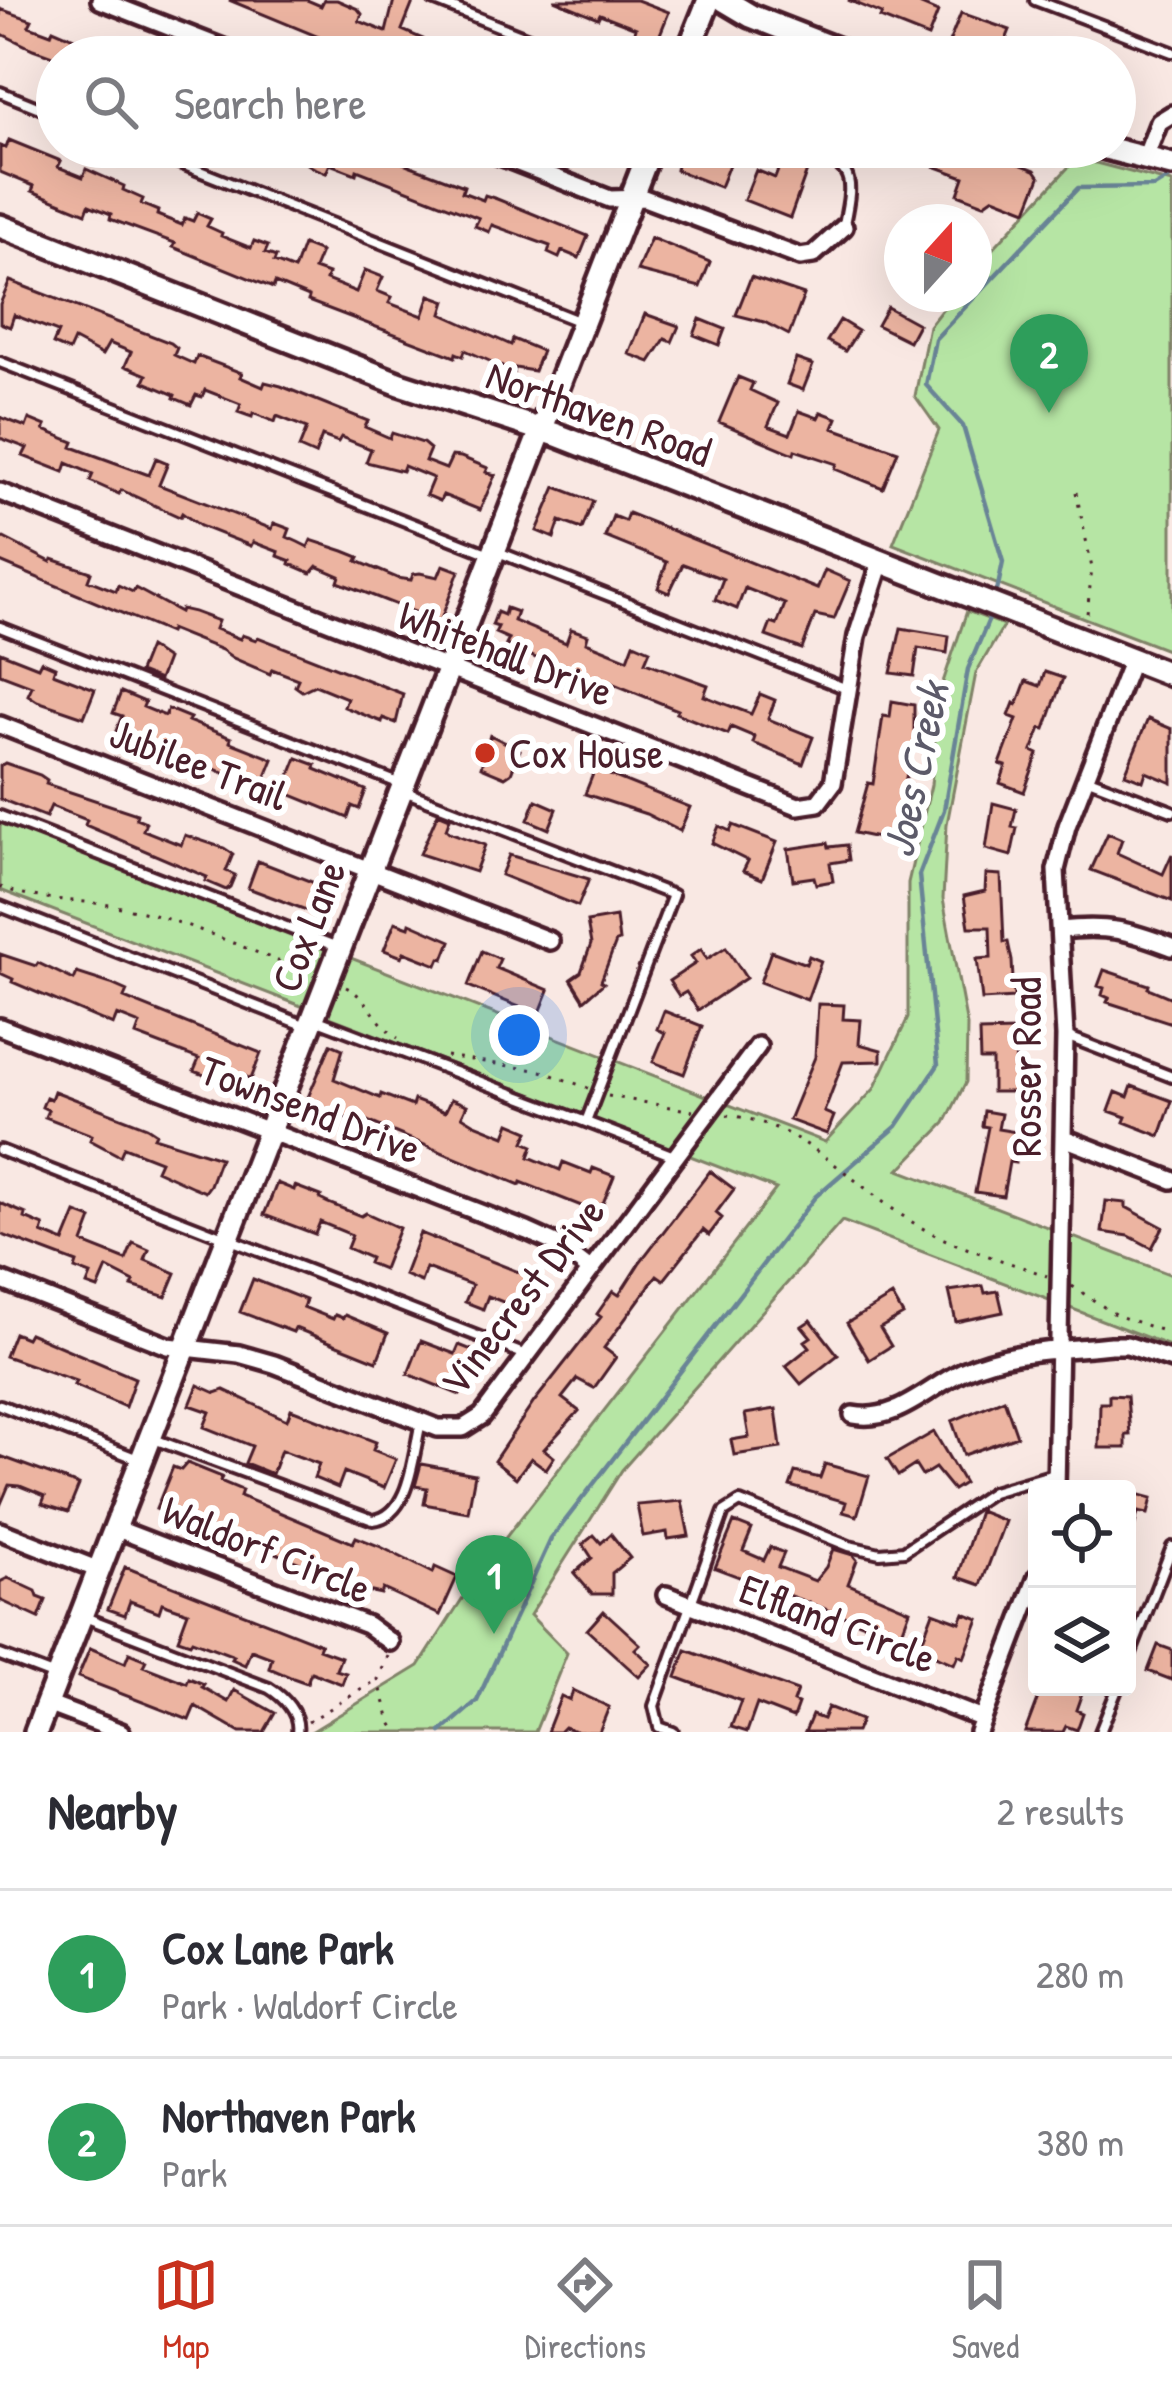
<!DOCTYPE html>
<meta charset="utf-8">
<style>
body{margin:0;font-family:"Patrick Hand",sans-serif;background:#f2f2f3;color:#2b2b33}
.controls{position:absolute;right:36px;bottom:36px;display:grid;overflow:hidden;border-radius:12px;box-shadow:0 12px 48px #0002}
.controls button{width:108px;height:108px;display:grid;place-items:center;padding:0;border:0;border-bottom:3px solid #e1e1e2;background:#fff;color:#2b2b33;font:60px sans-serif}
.compass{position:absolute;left:884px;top:204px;width:108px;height:108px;border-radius:50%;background:#fff;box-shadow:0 12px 48px #0002;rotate:21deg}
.you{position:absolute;left:519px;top:1035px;width:42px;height:42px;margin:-30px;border:9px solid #fff;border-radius:50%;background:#1a73e8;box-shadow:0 0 0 18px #1a73e833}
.badge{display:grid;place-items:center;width:78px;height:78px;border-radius:50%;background:#c8321e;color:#fff;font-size:39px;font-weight:700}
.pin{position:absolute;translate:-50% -99px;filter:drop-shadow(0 3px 6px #0008)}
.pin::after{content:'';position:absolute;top:63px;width:42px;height:36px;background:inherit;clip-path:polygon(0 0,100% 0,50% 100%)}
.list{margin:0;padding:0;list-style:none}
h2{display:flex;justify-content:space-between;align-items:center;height:156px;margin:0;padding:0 48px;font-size:51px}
h2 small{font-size:39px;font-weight:400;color:#7c7c81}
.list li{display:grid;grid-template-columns:78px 1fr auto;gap:36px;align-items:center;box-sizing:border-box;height:168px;padding:0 48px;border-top:3px solid #e1e1e2}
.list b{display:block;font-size:45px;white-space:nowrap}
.list p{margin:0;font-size:39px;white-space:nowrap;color:#7c7c81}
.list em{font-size:39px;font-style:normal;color:#7c7c81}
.icon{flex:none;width:66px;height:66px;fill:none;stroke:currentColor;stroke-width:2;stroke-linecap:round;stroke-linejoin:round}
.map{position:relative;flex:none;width:1172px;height:1732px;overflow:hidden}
.search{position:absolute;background:#fff;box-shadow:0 12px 48px #0002;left:36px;right:36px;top:36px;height:132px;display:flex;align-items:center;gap:30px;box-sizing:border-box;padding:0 42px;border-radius:66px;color:#7c7c81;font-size:45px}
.sheet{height:492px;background:#fff}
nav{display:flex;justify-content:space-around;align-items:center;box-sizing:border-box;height:168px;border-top:3px solid #e1e1e2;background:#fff;font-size:33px;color:#7c7c81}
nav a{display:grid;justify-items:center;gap:6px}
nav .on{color:#c8321e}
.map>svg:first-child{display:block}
</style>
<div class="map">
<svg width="1172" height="1732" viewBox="0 0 1172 1732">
<rect width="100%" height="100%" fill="#f9e8e3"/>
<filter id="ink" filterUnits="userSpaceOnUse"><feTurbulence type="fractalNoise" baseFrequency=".00833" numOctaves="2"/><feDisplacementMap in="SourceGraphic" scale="24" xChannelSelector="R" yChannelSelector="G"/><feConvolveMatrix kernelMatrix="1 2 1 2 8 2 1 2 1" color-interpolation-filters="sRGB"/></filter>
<g filter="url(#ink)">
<path fill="#b6e5a4" stroke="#808268" stroke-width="3" d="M1077,158L1172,183V652L893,544L939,430L915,396L929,326L954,294H974V269Z
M967,611L1004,625L976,673L947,824L943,899L967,1026L966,1082L945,1123L899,1170L1172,1275V1347L842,1221L622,1470L530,1615L567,1653L535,1732H311L419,1666L482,1568L776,1189L0,890V822L825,1142L874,1089L908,1018V883L931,785L939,694Z"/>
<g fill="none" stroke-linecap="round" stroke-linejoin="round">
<path stroke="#698496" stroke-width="4.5" d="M995,601L1003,562L963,426L926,385L935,339L1078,188L1154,187L1172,176
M441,1732L477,1701L551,1539L815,1197L897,1126L938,1065L919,875L944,810L968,669L992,612"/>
</g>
<path fill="#ecb4a1" stroke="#4a1f2b" stroke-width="3" d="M229,0H307L321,6L324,0H337L358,9L362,14L359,21L386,32L394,0H414L402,30L423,39L416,57H367Z
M554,0H637L669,12L654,49L637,42L633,37L636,28L600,14L598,18Z
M848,0H923L921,5L938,12L928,37L880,18L882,14Z
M0,9L32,20L29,26L51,34L53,29L118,57H55L33,49L0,33Z
M961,13L1010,30L999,57H978L948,45Z
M9,140L61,161L58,167L83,177L86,169L124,186L123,190L143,199L141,204L158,211L157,215L182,225L185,218L193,221L197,213L211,219L207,226L222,233L221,236L251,248L254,241L268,246L265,253L276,257L274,262L294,270L303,245L321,252L314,269L328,274L326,280L356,292L365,270L383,277L377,291L392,297L389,303L423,316L430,295L446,301L442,314L511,345L513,339L542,351L534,371L515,368L514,372L465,350L463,356L456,353L455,357L308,301L309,297L275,283L273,288L173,247L175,243L110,219L111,214L89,205L86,213L32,191L34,186L0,172V146L6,148Z
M298,147H361L464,186L462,192L483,200L485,195L497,199L588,236L579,258L562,251L559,258L548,253L550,246L492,225L489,232L475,226L479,218L357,170L356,174L330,164L326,173L314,168L294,156Z
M680,147H708L706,153L730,162L720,187L676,170Z
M941,147L975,158L979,148L1035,170L1040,177L1027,210L994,197L984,204L958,194L964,177L934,166Z
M784,155L809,165L790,218L744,200L756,170L775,178Z
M651,238L710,262L700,287L637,271Z
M751,277L804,295L789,335L764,322L736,315Z
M10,281L171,343L177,348L174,355L194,364L197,356L242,373L240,377L263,387L265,382L281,386L368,421L365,427L390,438L392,433L423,443L430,449L425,461L446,469L452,456L461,457L488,468L486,472L495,475L480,510L443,495L440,501L426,495L433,478L404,466L402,471L366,462L371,449L341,437L338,442L322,436L315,455L299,448L307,428L277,416L275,422L253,413L252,417L238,412L241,404L205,390L202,397L196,395L191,405L174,398L175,395L144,382L147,375L125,366L131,352L109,343L102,355L74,340L69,351L53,344L58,332L14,315L10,327L0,323V304Z
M887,307L918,324L909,341L877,325Z
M645,314L679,326L672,342L665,339L650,362L629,354Z
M700,319L725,329L719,345L694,335Z
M840,320L858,331L845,351L827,341Z
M796,359L813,365L803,390L787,384Z
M738,377L753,383L750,390L778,403L768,426L790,434L799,411L818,418L821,412L837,418L833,428L898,451L883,488L835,469L837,464L795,450L794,454L719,422Z
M0,417L26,427L29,419L46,426L44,430L74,442L72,447L149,475L156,458L168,463L159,485L272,529L274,523L290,529L287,537L298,542L308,547L311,540L344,551L359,557L357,561L397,578L411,580L413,574L420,573L438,577L443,565L459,571L440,622L338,582L340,576L317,566L311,573L290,564L291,561L278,556L279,552L253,542L251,546L200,526L182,513L180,517L121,490L119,494L90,481L93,474L67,463L64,472L23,456L27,448L0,438Z
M556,487L593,501L582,529L560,521L554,538L537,531Z
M628,513L817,589L825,570L850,581L834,619L815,615L802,649L766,636L771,623L777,625L785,604L745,588L737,609L715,600L723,579L683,564L669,593L658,588L667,562L605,537L613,516L625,521Z
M4,538L51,562L52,559L91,572L88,580L116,591L118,585L133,592L135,588L180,612L181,609L194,612L218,621L215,629L240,639L242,635L256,640L258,637L403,694L396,723L383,718L382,722L344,707L347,698L315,685L302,691L295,686L298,679L272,669L270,674L233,658L222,650L170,629L169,633L0,562V539Z
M506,608L517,612L514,621L566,643L571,629L588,635L586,642L628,659L634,643L650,650L645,662L708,685L704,696L751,714L760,694L775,700L768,719L813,737L803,764L753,743L755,737L731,727L728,734L676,713L678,710L599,678L597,682L568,672L506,645L509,639L495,633L498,627L492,625L497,612L504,615Z
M901,628L949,636L947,653L918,648L914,676L891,673Z
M149,647L167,659L159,680L139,672Z
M0,652L38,667L41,661L55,667L53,673L95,689L84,717L37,701L28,695L32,686L0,674Z
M1045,672L1063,678L1045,729L1041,728L1032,751L1038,754L1024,792L1000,783L1006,766L1000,764L1017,719L1009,716L1014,703L1017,705L1026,681L1040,686Z
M121,692L145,702L143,707L165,716L168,709L190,718L188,721L231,738L230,742L273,759L261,789L138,736L136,739L116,731L122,716L113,713Z
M892,701L914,705V729L930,731L927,748L913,746L903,791L923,795L919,816L898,812L892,841L854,833L868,783L873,784L883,716L890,717Z
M1148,719L1172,729V783L1146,772L1143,781L1125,774Z
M490,735L520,750L511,773L505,777L481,767Z
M297,758L316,765L315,769L366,790L359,809L352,806L348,818L289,794L294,780L289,778Z
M5,763L40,775L47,780L46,784L137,814L136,818L146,822L143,830L181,845L185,835L224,848L233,854L226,871L235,875L230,887L226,890L205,881L207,877L85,825L87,820L51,806L46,817L0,799V766Z
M595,769L690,807L680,831L646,814L585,794Z
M536,800L557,809L549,829L528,820Z
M993,803L1016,809L1012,827L1017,828L1011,856L986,849Z
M438,813L450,818L446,829L449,832L485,845L475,872L420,854Z
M733,825L777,842L762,879L743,871L748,861L712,843L719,826L730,831Z
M1108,833L1122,839L1117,853L1163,874L1172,854V901L1091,870Z
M828,843L829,847L847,845L849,860L830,863L833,881L816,884L814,877L793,880L788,849Z
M509,855L589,879L578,906L501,875Z
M258,861L325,887L322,894L329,897L322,916L248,888Z
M986,874L1001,875L1004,942H1008L1012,961L1014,998L982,1000L977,959L991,958L990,927H969L964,896L985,891Z
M616,917L619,941L616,942L601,981L604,983L584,1000L571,979L581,972L591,944L587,922Z
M395,922L409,927L410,923L451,941L444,959L440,958L437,965L404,952L402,957L384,950Z
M726,947L746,978L698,1010L686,992L679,996L669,981L696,963L691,956L701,949L707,959Z
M482,951L500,959L496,968L549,990L539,1015L468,986Z
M771,951L806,964L809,956L821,961L807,1000L760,982Z
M0,954L36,966L38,963L74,980L77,973L111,984L127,991L124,998L261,1053L251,1079L214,1064L209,1077L194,1071L199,1059L136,1035L140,1024L117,1015L113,1025L12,982L13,979L0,973Z
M1104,970L1149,985L1148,988L1172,998V1023L1107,1002L1109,998L1102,995L1104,988L1098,986Z
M818,1004L844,1005L843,1019L861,1020L859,1044L881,1050V1061L843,1062L824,1112L834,1116L827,1134L789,1120L815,1057Z
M664,1011L702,1026L684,1074L653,1062L665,1033L657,1029Z
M1015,1031L1016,1092H992V1060H980L979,1032Z
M331,1044L343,1049L334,1079L380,1098L381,1094L412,1106L414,1100L445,1112L451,1099L467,1105L462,1116L475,1124L505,1136L510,1123L529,1131L524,1142L533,1146L529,1157L560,1170L563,1162L591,1173L593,1168L614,1176L599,1213L521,1182L520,1185L353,1115L351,1120L306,1102Z
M1132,1086L1172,1101L1160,1136L1124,1122L1126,1117L1109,1111L1116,1092L1128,1097Z
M54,1091L147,1127L156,1133L154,1137L220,1158L210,1185L205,1192L193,1187L156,1170L160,1161L124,1147L120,1156L90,1140L92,1135L45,1117L48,1110L42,1107L46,1097L51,1099Z
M984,1111L1001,1114L998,1129L1016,1132L1015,1163L1009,1162L1003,1196L975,1192L988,1127L982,1126Z
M710,1171L734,1189L716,1213L722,1218L709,1235L703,1230L664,1280L657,1275L604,1348L616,1357L594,1388L577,1379L562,1398L579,1411L544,1449L554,1457L546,1469L531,1458L516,1478L494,1461L534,1402L601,1317L597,1314L613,1291L619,1295L640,1262Z
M277,1183L294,1190L295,1186L321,1196L320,1199L328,1203L361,1216L366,1213L399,1228L383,1269L368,1263L370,1258L347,1248L352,1235L320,1222L315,1234L264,1215Z
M1106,1201L1126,1203V1207L1163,1227L1152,1248L1129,1236L1102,1232Z
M0,1203L26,1214L25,1218L44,1226L42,1233L64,1242L76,1213L92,1219L83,1243L126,1260L133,1243L149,1250L145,1260L176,1273L166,1297L132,1286L134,1282L107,1268L98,1289L87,1285L91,1275L75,1269L77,1263L0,1234Z
M420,1233L539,1280L526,1311L488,1296L483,1309L465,1302L472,1285L426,1268L421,1282L404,1275Z
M253,1279L306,1300L303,1307L333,1319L335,1315L343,1318L345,1315L388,1333L377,1361L295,1328L293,1332L240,1312Z
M983,1286L985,1293L998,1291L1003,1312L956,1322L949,1291Z
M892,1296L903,1315L880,1328L891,1346L869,1360L847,1323Z
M811,1320L838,1355L801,1384L786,1366L810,1347L805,1341L811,1337L802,1326Z
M14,1333L26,1338L29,1333L135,1378L125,1407L74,1385L76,1381L5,1356Z
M421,1341L455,1354L459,1345L477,1352L460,1395L408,1374Z
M198,1385L216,1393L224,1390L287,1420L291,1409L376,1442L373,1450L396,1459L384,1488L344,1472L338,1488L314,1478L319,1464L281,1450L272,1474L245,1463L252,1446L204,1427L210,1412L190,1405Z
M1109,1395L1127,1396L1130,1435H1126V1448H1099L1100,1403H1109Z
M1004,1399L1017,1436L964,1455L952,1421Z
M776,1409L781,1448L734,1455L731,1440L749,1437L745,1414Z
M934,1432L964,1483L953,1490L935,1468L922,1476L915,1465L898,1476L887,1459Z
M0,1456L79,1485L68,1512L42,1504L45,1496L20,1486L9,1485L0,1506Z
M187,1463L222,1477L220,1481L242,1490L240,1496L274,1510L353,1543L356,1537L379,1546L433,1573L435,1567L457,1577L440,1615L383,1589L381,1594L363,1590L260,1546L156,1509L173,1467L181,1470Z
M421,1464L475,1474L468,1512L424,1504L427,1488L415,1486Z
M825,1464L869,1476L857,1516L843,1512L846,1502L790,1486L795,1472L820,1478Z
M1133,1493L1152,1498L1148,1514L1138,1512L1131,1542L1127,1541V1499H1131Z
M682,1501L689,1536L668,1539L667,1532L643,1536L637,1505Z
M979,1511L1005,1521L981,1585L958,1577Z
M734,1522L752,1529L743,1551L764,1560L770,1547L784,1553L778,1567L815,1581L826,1567L833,1549L853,1555L857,1560L848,1584L910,1610L900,1637L715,1568Z
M611,1534L630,1558L612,1573V1594H592L574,1573L592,1558L583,1544L594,1535L601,1543Z
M125,1567L321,1644L319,1649L341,1657L336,1670L346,1673L342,1684L311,1672L307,1683L290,1677L269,1668L272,1658L251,1650L245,1665L232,1659L234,1656L192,1640L190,1643L178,1639L188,1612L162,1603L159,1612L130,1601L125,1615L108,1609Z
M8,1578L36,1591L38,1597L46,1600L39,1618L0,1600V1582Z
M604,1611L640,1644L635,1649L651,1664L639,1677L587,1630Z
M933,1612L960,1622L964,1613L979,1619L964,1658L958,1655L954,1664L919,1649Z
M1158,1645L1172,1650V1680L1148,1671Z
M90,1648L125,1663L129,1653L146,1660L143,1666L187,1683L189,1678L204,1684L202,1687L228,1702L234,1690L275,1713L264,1732H240L195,1706L189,1720L78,1677Z
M686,1650L797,1691L793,1702L798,1704L793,1718L757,1704L747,1732L731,1727L741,1701L676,1677Z
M1042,1687H1084L1076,1710L1083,1713L1077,1730L1066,1726L1063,1732H1025Z
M573,1690L609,1707L599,1732H578L564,1727L559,1732H547L561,1696L570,1700Z
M828,1707L861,1720L856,1732H805L812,1715L823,1719Z"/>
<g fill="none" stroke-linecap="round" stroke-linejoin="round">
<g stroke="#4a1f2b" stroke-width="16">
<path id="lane" d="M433,0L576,57
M1035,0L1172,52
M0,92L57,115
M139,147L578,321
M802,147C852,167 855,172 844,224
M0,362L492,555
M498,552L847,689
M0,627L401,784
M1086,778L1172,811
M404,791L673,895L586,1122L674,1156
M0,816L340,948
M0,906L309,1027
M315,1019L586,1122
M1066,1036L1172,1077
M0,1150L526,1355
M0,1405L138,1459
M151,1438L373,1520C411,1516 413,1453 421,1422
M82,1616L269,1688C284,1697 300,1714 297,1732
M0,1655L55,1676
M1127,1663L1172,1547
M673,1732L659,1727L654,1706L724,1512L740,1502L849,1546L880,1553L904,1551L992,1492L1054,1474
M1100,1732L1118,1687"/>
</g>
<g stroke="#4a1f2b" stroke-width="24">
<path id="street" d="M100,0L246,57
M477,147L610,199L644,198L800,257L813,255L844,227
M1145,158L1159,122L1172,114
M0,492L798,806L818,803L833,783L857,636L881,562
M0,725L550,941
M1060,930C1107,925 1128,930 1172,947
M0,1027L527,1231L556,1244L590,1270
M1064,1138L1172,1180
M0,1280L168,1346L239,1354L274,1364L438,1428H463L482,1416L758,1046
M853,1415C896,1423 926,1389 963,1371C1007,1350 1064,1350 1111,1345H1127L1172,1360
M1056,1489L1065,1036L1056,870L1067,826L1132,659
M115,1528L367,1625L390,1642
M0,1531L99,1570
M666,1595L983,1719
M47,1704L121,1732
M978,1732L1037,1577"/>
</g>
<g stroke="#4a1f2b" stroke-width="30">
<path id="secondary" d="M724,0L751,16L856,57
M686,57L709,0
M1102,147L1172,165
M0,226L400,384L557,435L1172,675
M36,1732L651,147"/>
</g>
<path stroke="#4a1f2b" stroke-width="3" stroke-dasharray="3 9" stroke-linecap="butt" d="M1076,492L1092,568L1086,623
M0,887C40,902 80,899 121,907C186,920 247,950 309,973
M346,987C369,998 376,1024 398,1038
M446,1056L541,1071L588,1088
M608,1096L693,1111
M727,1115C806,1124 852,1186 917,1225C955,1248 1005,1260 1047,1276
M1072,1286L1116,1315L1172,1334
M388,1656L378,1679L390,1721L397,1732
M308,1722L377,1680"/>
<use href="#lane" stroke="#fff" stroke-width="8"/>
<use href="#street" stroke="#fff" stroke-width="15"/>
<use href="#secondary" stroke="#fff" stroke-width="21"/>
</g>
</g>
<circle fill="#c8321e" stroke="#fff" stroke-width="4.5" cx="485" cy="753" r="12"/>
<g text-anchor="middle" stroke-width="12" stroke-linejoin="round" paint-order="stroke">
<g font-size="42" fill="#4a1f2b" stroke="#fff">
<text transform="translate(599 413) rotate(20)" y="15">Northaven Road</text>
<text transform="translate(506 653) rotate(21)" y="15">Whitehall Drive</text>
<text transform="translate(199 764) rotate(21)" y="15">Jubilee Trail</text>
<text transform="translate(308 926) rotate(-69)" y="15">Cox Lane</text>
<text transform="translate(1026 1067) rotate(-90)" y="15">Rosser Road</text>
<text transform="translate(311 1109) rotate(21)" y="15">Townsend Drive</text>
<text transform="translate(522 1296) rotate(-52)" y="15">Vinecrest Drive</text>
<text transform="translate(267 1549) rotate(22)" y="15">Waldorf Circle</text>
<text transform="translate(838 1623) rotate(21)" y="15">Elfland Circle</text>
</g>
<g font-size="42" fill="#4a1f2b" stroke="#fff" text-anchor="start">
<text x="509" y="768">Cox House</text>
</g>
<g font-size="45" font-style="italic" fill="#5c5a69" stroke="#fff">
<text transform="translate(915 770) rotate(-78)" y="16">Joes Creek</text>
</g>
</g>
</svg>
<div class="controls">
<button><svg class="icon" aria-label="locate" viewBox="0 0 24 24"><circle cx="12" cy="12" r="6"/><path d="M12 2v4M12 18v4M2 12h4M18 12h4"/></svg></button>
<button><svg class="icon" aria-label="layers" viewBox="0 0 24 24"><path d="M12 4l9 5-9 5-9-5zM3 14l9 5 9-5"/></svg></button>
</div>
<svg class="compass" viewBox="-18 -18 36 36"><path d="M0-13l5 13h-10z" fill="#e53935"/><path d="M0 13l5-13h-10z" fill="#7c7c81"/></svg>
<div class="you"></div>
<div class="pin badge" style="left:494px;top:1634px;background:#2e9e5b">1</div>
<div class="pin badge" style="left:1049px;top:413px;background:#2e9e5b">2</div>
<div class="search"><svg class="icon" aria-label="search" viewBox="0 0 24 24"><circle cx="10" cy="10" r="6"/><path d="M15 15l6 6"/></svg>Search here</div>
</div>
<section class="sheet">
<h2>Nearby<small>2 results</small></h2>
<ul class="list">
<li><span class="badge" style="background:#2e9e5b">1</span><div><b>Cox Lane Park</b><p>Park · Waldorf Circle</p></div><em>280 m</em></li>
<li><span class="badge" style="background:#2e9e5b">2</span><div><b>Northaven Park</b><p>Park</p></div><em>380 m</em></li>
</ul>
</section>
<nav>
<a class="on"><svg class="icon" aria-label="map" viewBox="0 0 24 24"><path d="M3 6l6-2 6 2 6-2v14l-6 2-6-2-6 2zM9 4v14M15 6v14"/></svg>Map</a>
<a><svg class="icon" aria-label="directions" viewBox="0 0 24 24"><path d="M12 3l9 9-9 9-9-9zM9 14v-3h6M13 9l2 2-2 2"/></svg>Directions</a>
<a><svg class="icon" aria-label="saved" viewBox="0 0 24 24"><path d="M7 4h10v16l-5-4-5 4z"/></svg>Saved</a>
</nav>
